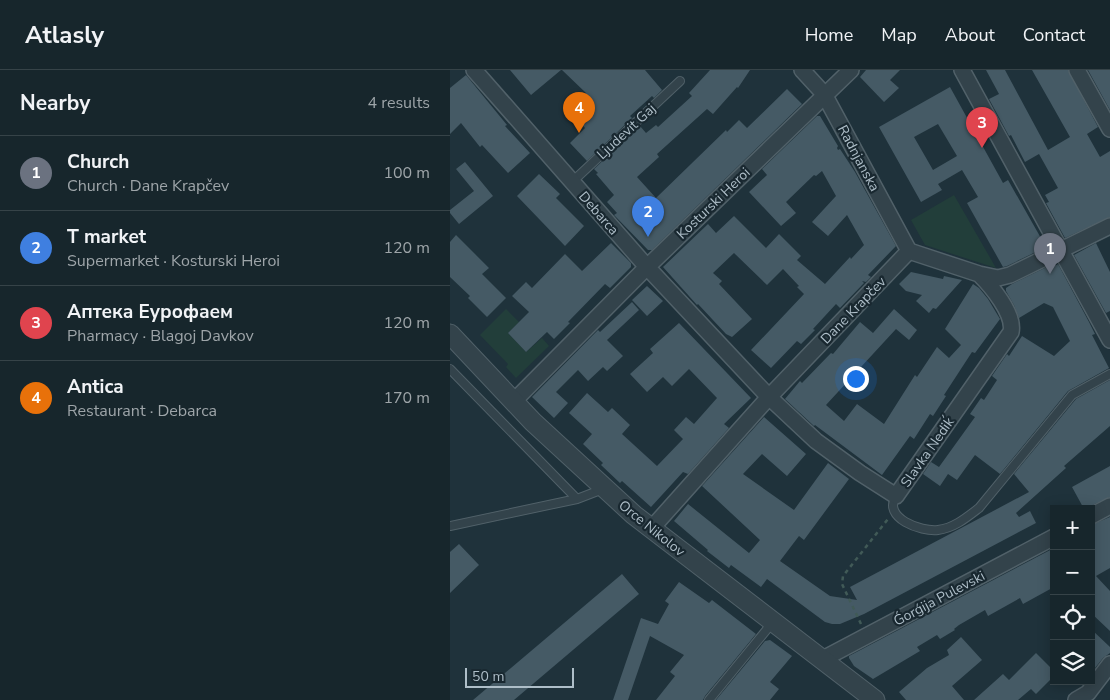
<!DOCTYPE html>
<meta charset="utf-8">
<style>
body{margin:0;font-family:"Nunito Sans",sans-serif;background:#243238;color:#f1f3f6}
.controls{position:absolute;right:15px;bottom:15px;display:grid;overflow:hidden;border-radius:0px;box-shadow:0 2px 12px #0003}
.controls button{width:45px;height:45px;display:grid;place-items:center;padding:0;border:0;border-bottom:1px solid #364348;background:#17262c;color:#f1f3f6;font:25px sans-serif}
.scale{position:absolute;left:15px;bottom:12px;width:109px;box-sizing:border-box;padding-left:5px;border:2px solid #aebec8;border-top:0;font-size:14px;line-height:18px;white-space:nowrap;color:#aebec8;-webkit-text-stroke:4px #192830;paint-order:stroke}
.you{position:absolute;left:405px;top:308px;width:18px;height:18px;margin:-12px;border:4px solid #fff;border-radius:50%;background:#1a73e8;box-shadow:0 0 0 8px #1a73e833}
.badge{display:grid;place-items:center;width:32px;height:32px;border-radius:50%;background:#8bbbb9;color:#fff;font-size:16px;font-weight:700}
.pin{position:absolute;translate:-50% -41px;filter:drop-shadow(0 1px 2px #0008)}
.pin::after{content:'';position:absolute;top:26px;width:18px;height:15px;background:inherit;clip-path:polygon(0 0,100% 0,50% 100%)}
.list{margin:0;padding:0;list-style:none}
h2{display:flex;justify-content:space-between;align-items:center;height:65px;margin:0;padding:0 20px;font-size:21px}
h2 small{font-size:16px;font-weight:400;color:#9ea5a9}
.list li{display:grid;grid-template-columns:32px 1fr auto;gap:15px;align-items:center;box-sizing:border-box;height:75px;padding:0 20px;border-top:1px solid #364348}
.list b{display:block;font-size:19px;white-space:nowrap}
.list p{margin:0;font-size:16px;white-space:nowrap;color:#9ea5a9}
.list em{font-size:16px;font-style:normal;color:#9ea5a9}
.icon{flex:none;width:28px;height:28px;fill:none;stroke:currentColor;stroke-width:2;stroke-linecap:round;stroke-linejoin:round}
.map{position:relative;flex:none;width:660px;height:630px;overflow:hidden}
header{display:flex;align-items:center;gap:30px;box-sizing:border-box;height:70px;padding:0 25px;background:#17262c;border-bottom:1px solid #364348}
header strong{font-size:24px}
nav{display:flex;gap:28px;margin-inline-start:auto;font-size:18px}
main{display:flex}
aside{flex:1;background:#17262c}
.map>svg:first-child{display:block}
</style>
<header>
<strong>Atlasly</strong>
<nav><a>Home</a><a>Map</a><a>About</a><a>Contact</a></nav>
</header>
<main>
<aside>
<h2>Nearby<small>4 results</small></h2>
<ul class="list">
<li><span class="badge" style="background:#6b7280">1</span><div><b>Church</b><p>Church · Dane Krapčev</p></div><em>100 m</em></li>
<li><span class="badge" style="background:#3f7fe0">2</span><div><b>T market</b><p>Supermarket · Kosturski Heroi</p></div><em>120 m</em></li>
<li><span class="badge" style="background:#e0444e">3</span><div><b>Аптека Еурофаем</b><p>Pharmacy · Blagoj Davkov</p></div><em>120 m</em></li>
<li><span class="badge" style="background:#e8710a">4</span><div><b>Antica</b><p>Restaurant · Debarca</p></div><em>170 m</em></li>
</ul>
</aside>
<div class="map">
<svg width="660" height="630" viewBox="0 0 660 630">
<rect width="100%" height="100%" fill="#1f323b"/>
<path fill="#223e3a" d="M504,125L546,198L475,175L461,150Z
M56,239L69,252L58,263L76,282L92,268L99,276L66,308L56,297L58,294L30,265Z"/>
<path fill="#455a65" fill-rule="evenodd" d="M60,0H111L81,25Z
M112,0H195L212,20L204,28L202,26L180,46L182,48L137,91L120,73L135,58L118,40L136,23Z
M260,0H300L288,18L287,17L263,44L257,39L207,84L209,87L187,107L206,128L276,60L277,62L289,50L297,58L337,19L352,34L202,180H198L164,145L167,143L157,132L164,125L146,104L148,103L144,99L190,56L196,63L206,55L208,57L242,26L239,23Z
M416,0H450L440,10L449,18L434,32L410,7Z
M536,0H555L598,80L620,67L582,0H618L648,57L637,64L650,87L660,81V147L615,168L596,133L599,132L595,125L608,118L589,84L575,92L561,65L559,66L539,29L549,24Z
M638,0H660V40Z
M16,5L57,55L55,56L80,83L58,103L32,75L30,77L11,53L0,64V18Z
M500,17L553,113L558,110L596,177L557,196L553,197L517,133L528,127L512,100L488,114L492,120L471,132L429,57ZM488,54L507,86L483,100L464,67Z
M367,46H370L388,76L387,78L388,80L390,79L405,102L446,176L418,205L421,207L416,212L412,211L414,213L390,238L386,234L363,259L365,260L351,274L347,271L321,298L301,280L354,224L347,217L349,216L333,199L317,215L284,183L263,203L272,211L269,214L302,249L282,267L276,264L248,234L247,235L213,197L258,154L266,163L284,146L316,178L329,164L351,186L347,190L375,214L400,187L401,189L414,175L397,145L378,166L362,152L386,126L372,101L366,106L364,105L336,132L346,143L331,156L299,122L317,105L312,99Z
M15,92L43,126L9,154L0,143V140L24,121L6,99Z
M89,104L110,124L106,128L134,156L115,176L67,126Z
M6,165L39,198L32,204L56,228L37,247L18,228L20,226L0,207V172Z
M161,173L181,193V197L160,218L155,214L118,252L120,253L104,269L97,262L76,282L58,263L79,242L62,226L76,212L82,218L115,184L132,201Z
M646,173L660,202V241L656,243L624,185Z
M605,193L606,195L608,194L639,252L645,264L642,265L659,298L618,321L550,404L525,385L507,410L498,404L490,416L473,404L481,392L489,397L525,347L520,344L531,328L534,330L547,310L542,306L557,284L559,286L572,266L604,286L620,271L603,237L594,233L569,248L564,235L556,221V218L562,214Z
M461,202L493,209L494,206L512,210L486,239L483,238L479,243L466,231L472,225L456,221L449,214Z
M523,214L529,218L538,229L550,249L525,283L522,282L494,325L496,326L483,346L480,344L464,369L460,366L432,405L365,355L364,356L335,329L350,311L352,313L381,283L383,284L410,252L423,263L444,239L467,260L459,270L446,259L376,335L394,351L407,334L434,354L465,305L467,307L487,277L499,288L511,275L495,259Z
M197,216L213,231L197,246L182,230Z
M182,232L189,240L157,270L173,286L157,301L153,297L138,311L128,300L106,322L118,333L104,348L82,327L148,260L150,262Z
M229,253L301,328L274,354L279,358L238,404L233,402L201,437L172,411L170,413L151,395L153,393L133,374L142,364L119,343L137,323L158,342L162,338L180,355L172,364L207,396L233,369L224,360L236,347L244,354L267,328L239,299L222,316L213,307L197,322L180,304L203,283L200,279Z
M660,310V356L614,396L616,398L566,443L569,447L580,441L586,453L414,544L390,554H382L375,552L317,509L311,517L281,495L279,498L257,481L258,480L224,451L238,434L299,483L310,470L252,416L314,347L356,384L337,406L312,384L293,404L344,440L378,393L399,409L354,470L349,466L330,491L380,526L407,530L400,517L579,422L564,404L626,329Z
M660,396V427L634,439L622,417Z
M660,447V498L646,506L660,521V561L641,543V455Z
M9,474L29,495L0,523V482Z
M604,478V517L573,534L570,528L538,546L535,540L509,555L504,559L505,560L490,569L487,565L467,577L470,581L423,609L404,596L399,588V586Z
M172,504L189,524L64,630H23Z
M229,512L259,533L262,530L306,564L255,626L253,630H206L225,606L220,602L234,585L200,566L178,630H163L191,548L208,554L219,534L215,531Z
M641,559L660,577V583L653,588L641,603Z
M511,567L532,590L502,616L514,630H456L449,622L477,598L499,585L497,580Z
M320,570L342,586L320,612L329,619L320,630H266L315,571Z
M586,583L604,601V606L586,624L581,619L568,630H524L553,604L559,610Z"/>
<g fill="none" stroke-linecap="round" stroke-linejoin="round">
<g stroke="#516169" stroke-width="10">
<path id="service" d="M122,112L230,11
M0,299L127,429
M446,426C432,448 471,462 488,460C504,458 516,448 529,438L622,325L660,304
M0,456L127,429L153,419
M259,630L323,552"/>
</g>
<g stroke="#516169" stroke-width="18">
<path id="minor" d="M24,0L197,197L319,327L366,371L410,403L446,426L561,262C565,244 541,216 529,204
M352,0L374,24L459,181
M512,0L660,270
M627,0L660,59
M459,181L529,204L548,208L560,205L660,156
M63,332L192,202L401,0
M641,446L660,436
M201,459L319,327L459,181
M373,589L604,467
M626,630L638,623L660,594"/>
</g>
<g stroke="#516169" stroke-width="21">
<path id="tertiary" d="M0,264L83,352L184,445L425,630"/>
</g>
<path stroke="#415a57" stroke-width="2.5" stroke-dasharray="4 4" stroke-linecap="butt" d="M411,554L392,514L393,506L438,449"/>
<use href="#service" stroke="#33434b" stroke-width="8"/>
<use href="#minor" stroke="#33434b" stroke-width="15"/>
<use href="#tertiary" stroke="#33434b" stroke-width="19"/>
</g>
<g text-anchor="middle" stroke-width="4.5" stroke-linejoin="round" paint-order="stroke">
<g font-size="14" fill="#aebec8" stroke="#192830">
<text transform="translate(176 61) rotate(-43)" y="5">Ljudevit Gaj</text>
<text transform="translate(409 88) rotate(62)" y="5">Radnjanska</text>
<text transform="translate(263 133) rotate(-44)" y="5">Kosturski Heroi</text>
<text transform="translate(149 143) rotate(49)" y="5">Debarca</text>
<text transform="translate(403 240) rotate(-46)" y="5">Dane Krapčev</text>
<text transform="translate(477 382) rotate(-55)" y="5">Slavka Nediḱ</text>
<text transform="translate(202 458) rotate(39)" y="5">Orce Nikolov</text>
<text transform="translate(489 528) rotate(-28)" y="5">Ǵorǵija Pulevski</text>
</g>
</g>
</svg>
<div class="controls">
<button>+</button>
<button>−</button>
<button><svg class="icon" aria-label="locate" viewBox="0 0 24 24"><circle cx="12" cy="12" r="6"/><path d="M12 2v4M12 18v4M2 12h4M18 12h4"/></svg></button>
<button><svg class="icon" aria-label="layers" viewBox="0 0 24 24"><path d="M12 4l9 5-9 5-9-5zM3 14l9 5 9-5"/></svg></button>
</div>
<div class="scale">50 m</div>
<div class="you"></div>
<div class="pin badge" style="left:600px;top:204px;background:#6b7280">1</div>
<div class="pin badge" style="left:198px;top:167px;background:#3f7fe0">2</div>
<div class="pin badge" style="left:532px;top:78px;background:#e0444e">3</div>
<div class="pin badge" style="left:129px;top:63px;background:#e8710a">4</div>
</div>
</main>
